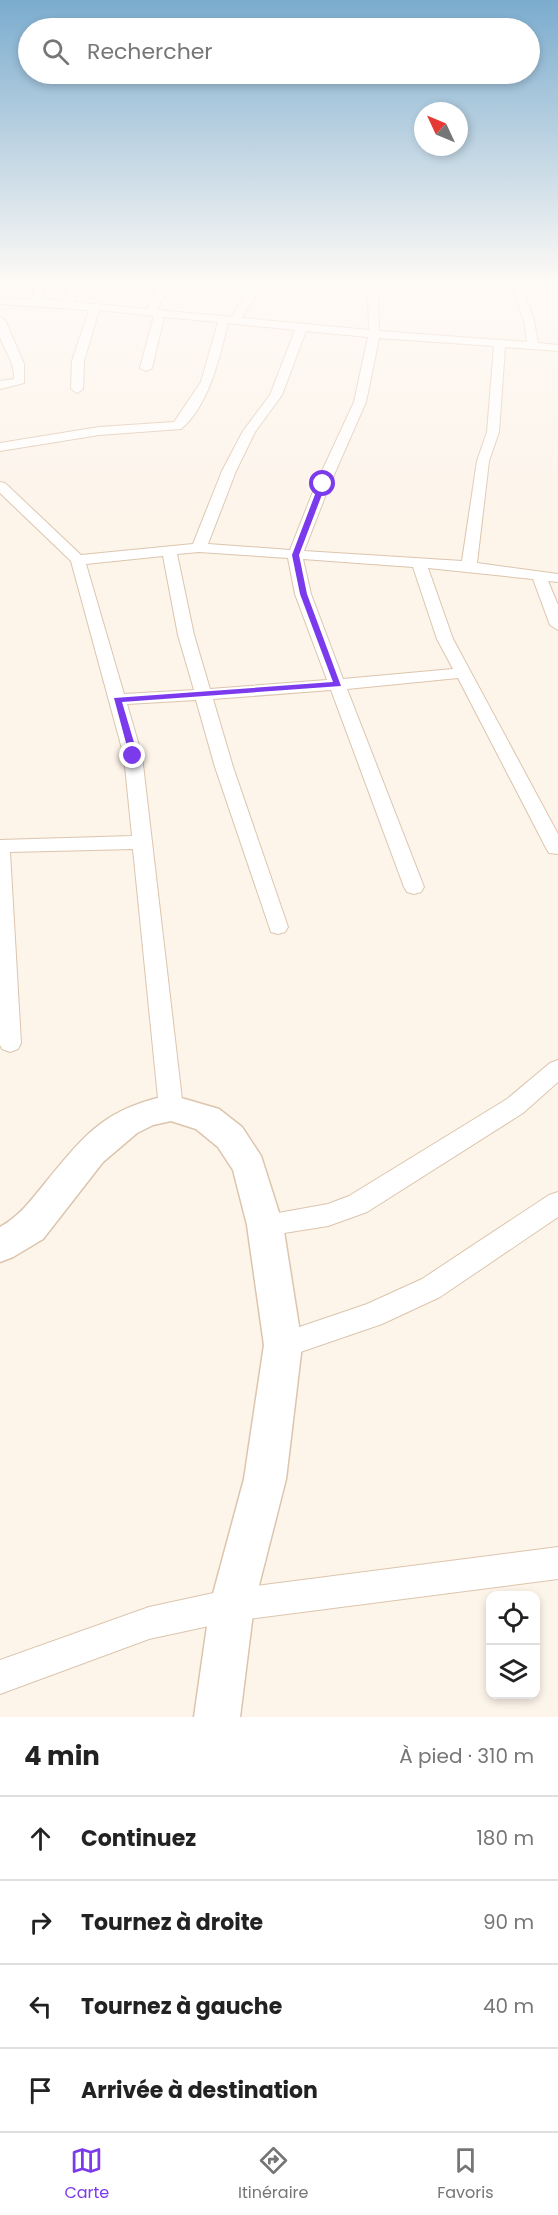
<!DOCTYPE html>
<html lang="fr">
<meta charset="utf-8">
<style>
body{margin:0;font-family:Poppins,sans-serif;background:#f6f6f6;color:#222}
.controls{position:absolute;right:18px;bottom:18px;display:grid;overflow:hidden;border-radius:12px;box-shadow:0 3px 9px #0003}
.controls button{width:54px;height:54px;display:grid;place-items:center;padding:0;border:0;border-bottom:2px solid #e0e0e0;background:#fff;color:#222;font:30px sans-serif}
.compass{position:absolute;left:414px;top:102px;width:54px;height:54px;border-radius:50%;background:#fff;box-shadow:0 3px 9px #0003;rotate:314deg}
.stop{position:absolute;width:18px;height:18px;margin:-14px;border:4px solid #7c3aed;border-radius:50%;background:#fff}
.stop.end{background:#7c3aed;border-color:#fff;box-shadow:0 2px 6px #0008}
.list{margin:0;padding:0;list-style:none}
h2{display:flex;justify-content:space-between;align-items:center;height:78px;margin:0;padding:0 24px;font-size:26px}
h2 small{font-size:20px;font-weight:400;color:#767676}
.list li{display:grid;grid-template-columns:39px 1fr auto;gap:18px;align-items:center;box-sizing:border-box;height:84px;padding:0 24px;border-top:2px solid #e0e0e0}
.list b{display:block;font-size:22px;white-space:nowrap}
.list em{font-size:20px;font-style:normal;color:#767676}
.icon{flex:none;width:33px;height:33px;fill:none;stroke:currentColor;stroke-width:2;stroke-linecap:round;stroke-linejoin:round}
.map{position:relative;flex:none;width:558px;height:1717px;overflow:hidden}
.search{position:absolute;background:#fff;box-shadow:0 3px 9px #0003;left:18px;right:18px;top:18px;height:66px;display:flex;align-items:center;gap:15px;box-sizing:border-box;padding:0 21px;border-radius:33px;color:#767676;font-size:22px}
.sheet{height:414px;background:#fff}
nav{display:flex;justify-content:space-around;align-items:center;box-sizing:border-box;height:84px;border-top:2px solid #e0e0e0;background:#fff;font-size:16px;color:#767676}
nav a{display:grid;justify-items:center;gap:3px}
nav .on{color:#7c3aed}
.map>svg:first-child{display:block}
</style>
<div class="map">
<svg width="558" height="1717" viewBox="0 0 558 1717">
<rect width="100%" height="100%" fill="#fdf4ea"/>
<g fill="none" stroke-linecap="round" stroke-linejoin="round">
<g stroke="#dcc5ad" stroke-width="2">
<path id="street" d="M35,282H45L43,299L63,301L72,282H82L73,302L147,309L161,282H171L157,310L232,317L250,286L217,285L212,282H299L303,283V287H260L242,318L369,330L368,292L373,289L378,292L379,331L527,342L524,321L511,282H521L534,321L538,343L558,345V351L505,347L499,432L489,461L477,563L558,574V582L548,581L558,605V630L550,625L533,579L428,568L453,639L558,834V854L549,853L546,848L458,678L347,689L424,887L421,892L414,894L407,892L404,887L331,690L213,699L233,767L288,927L285,932L278,934L271,932L215,767L196,700L127,704L142,756L183,1108L179,1115L171,1118L163,1115L159,1108L133,849L10,852L21,1043L18,1049L10,1052L2,1049L0,1045V840L132,836L124,756L71,561L0,493V482L5,483L81,555L193,544L222,471L243,431L270,395L295,330L228,323C220,356 209,406 181,429L99,435L0,451V443L99,427L174,422L201,382L218,322L164,317L152,368L146,371L140,368L154,316L99,310L84,361L83,389L77,393L71,389L72,361L89,310L0,304V298L32,299ZM306,331L368,337L354,402L316,484L290,550L208,544L236,471L255,432L282,395ZM379,338L494,346L487,432L477,461L462,561L304,551L330,484L366,402ZM199,552L288,558L295,594L327,680L210,689L194,635L177,554ZM163,556L178,635L194,690L124,694L86,564ZM303,559L413,567L437,639L453,669L343,679L311,594Z
M0,317L5,320L24,364V383L0,389V381L14,379C15,362 5,352 0,337C0,331 0,323 0,317Z
M558,1060V1082L523,1113L367,1212L328,1226L265,1236L256,1233L252,1225L256,1217L328,1204L349,1196L507,1099L550,1063Z
M558,1192V1217L440,1297L382,1324L283,1358L273,1354L269,1345L273,1336L367,1304L422,1279L549,1195Z
M558,1547V1579L232,1621L149,1639L0,1694V1660L149,1607L232,1589Z"/>
</g>
<g stroke="#dcc5ad" stroke-width="3">
<path id="secondary" d="M171,1095L219,1109L242,1127L261,1156L283,1225L302,1345L286,1479L254,1605L240,1717H194L210,1605L244,1479L264,1345L247,1225L233,1170L218,1147L196,1129L171,1121L153,1125L137,1133L103,1162L43,1239L13,1257L0,1262V1227C20,1216 31,1200 46,1182C86,1133 106,1108 171,1095Z"/>
</g>
<use href="#street" fill="#fff" fill-rule="evenodd"/>
<use href="#secondary" fill="#fff" fill-rule="evenodd"/>
</g>
<linearGradient id="sky" x2="0" y2="1"><stop stop-color="#7bacce"/><stop offset="0.54" stop-color="#fefaf6"/><stop offset="1" stop-color="#fefaf6" stop-opacity="0"/></linearGradient>
<rect width="558" height="522" fill="url(#sky)"/>
<path fill="#7c3aed" d="M323,482L326,484L299,555L307,594L341,686L122,702L138,756L130,758L114,698L333,682L300,594L292,555L319,484Z"/>
</svg>
<div class="controls">
<button><svg class="icon" aria-label="locate" viewBox="0 0 24 24"><circle cx="12" cy="12" r="6"/><path d="M12 2v4M12 18v4M2 12h4M18 12h4"/></svg></button>
<button><svg class="icon" aria-label="layers" viewBox="0 0 24 24"><path d="M12 4l9 5-9 5-9-5zM3 14l9 5 9-5"/></svg></button>
</div>
<svg class="compass" viewBox="-18 -18 36 36"><path d="M0-13l5 13h-10z" fill="#e53935"/><path d="M0 13l5-13h-10z" fill="#767676"/></svg>
<div class="stop" style="left:323px;top:484px"></div>
<div class="stop end" style="left:133px;top:756px"></div>
<div class="search"><svg class="icon" aria-label="search" viewBox="0 0 24 24"><circle cx="10" cy="10" r="6"/><path d="M15 15l6 6"/></svg>Rechercher</div>
</div>
<section class="sheet">
<h2>4 min<small>À pied · 310 m</small></h2>
<ul class="list">
<li><svg class="icon" aria-label="ahead" viewBox="0 0 24 24"><path d="M12 20V5M6 11l6-6 6 6"/></svg><div><b>Continuez</b></div><em>180 m</em></li>
<li><svg class="icon" aria-label="right" viewBox="0 0 24 24"><path d="M7 20v-9h11M14 6l5 5-5 5"/></svg><div><b>Tournez à droite</b></div><em>90 m</em></li>
<li><svg class="icon" aria-label="left" viewBox="0 0 24 24"><path d="M17 20v-9H6M10 6l-5 5 5 5"/></svg><div><b>Tournez à gauche</b></div><em>40 m</em></li>
<li><svg class="icon" aria-label="arrive" viewBox="0 0 24 24"><path d="M6 21V4h12l-3 4 3 4H6"/></svg><div><b>Arrivée à destination</b></div></li>
</ul>
</section>
<nav>
<a class="on"><svg class="icon" aria-label="map" viewBox="0 0 24 24"><path d="M3 6l6-2 6 2 6-2v14l-6 2-6-2-6 2zM9 4v14M15 6v14"/></svg>Carte</a>
<a><svg class="icon" aria-label="directions" viewBox="0 0 24 24"><path d="M12 3l9 9-9 9-9-9zM9 14v-3h6M13 9l2 2-2 2"/></svg>Itinéraire</a>
<a><svg class="icon" aria-label="saved" viewBox="0 0 24 24"><path d="M7 4h10v16l-5-4-5 4z"/></svg>Favoris</a>
</nav>
